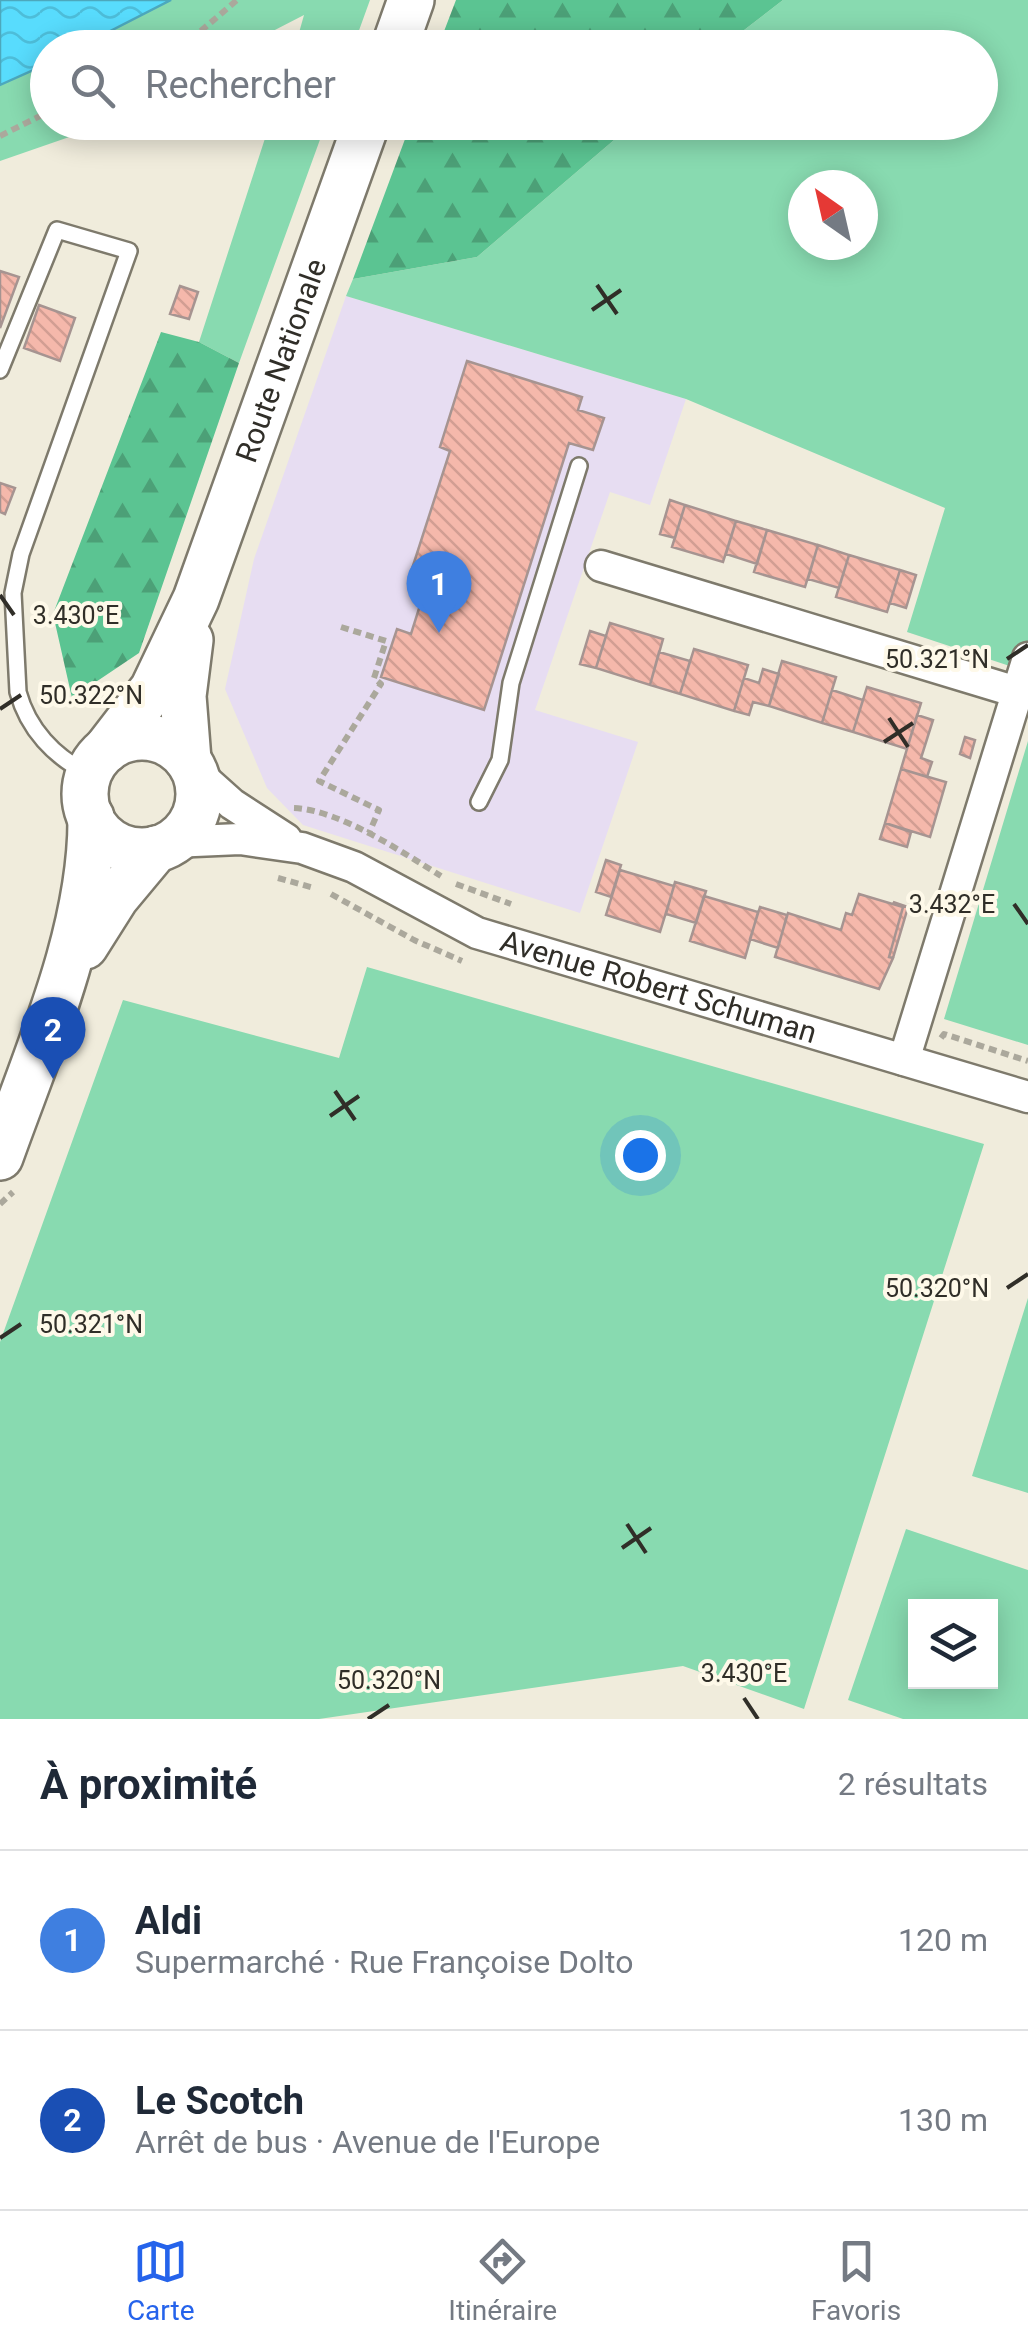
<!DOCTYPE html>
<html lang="fr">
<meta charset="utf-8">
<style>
body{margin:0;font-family:Roboto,sans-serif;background:#f2f2f3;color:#1f2937}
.controls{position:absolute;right:30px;bottom:30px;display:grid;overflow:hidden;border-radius:0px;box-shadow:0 5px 25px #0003}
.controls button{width:90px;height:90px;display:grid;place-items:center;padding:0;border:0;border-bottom:2px solid #e0e1e3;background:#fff;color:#1f2937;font:50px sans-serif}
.compass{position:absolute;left:788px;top:170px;width:90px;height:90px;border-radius:50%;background:#fff;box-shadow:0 5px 25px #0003;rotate:326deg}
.you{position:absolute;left:640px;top:1155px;width:35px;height:35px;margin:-25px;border:8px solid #fff;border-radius:50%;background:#1a73e8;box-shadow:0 0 0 15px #1a73e833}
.badge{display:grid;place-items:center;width:65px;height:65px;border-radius:50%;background:#2563eb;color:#fff;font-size:32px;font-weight:700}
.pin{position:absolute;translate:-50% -82px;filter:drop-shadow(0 2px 5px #0008)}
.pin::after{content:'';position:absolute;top:52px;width:35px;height:30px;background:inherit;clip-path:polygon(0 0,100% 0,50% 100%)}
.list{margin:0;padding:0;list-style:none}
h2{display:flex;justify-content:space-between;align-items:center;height:130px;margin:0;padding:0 40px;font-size:42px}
h2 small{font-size:32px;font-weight:400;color:#747a83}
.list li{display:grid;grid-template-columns:65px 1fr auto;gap:30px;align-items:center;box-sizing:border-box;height:180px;padding:0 40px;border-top:2px solid #e0e1e3}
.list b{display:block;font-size:38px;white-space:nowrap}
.list p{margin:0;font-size:32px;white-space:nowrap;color:#747a83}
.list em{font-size:32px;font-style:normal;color:#747a83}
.icon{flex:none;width:55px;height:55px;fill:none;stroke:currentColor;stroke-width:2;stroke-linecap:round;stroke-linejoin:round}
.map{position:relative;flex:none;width:1028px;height:1719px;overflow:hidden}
.search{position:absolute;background:#fff;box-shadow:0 5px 25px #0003;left:30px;right:30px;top:30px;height:110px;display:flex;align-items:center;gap:25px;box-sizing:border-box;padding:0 35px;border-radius:55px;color:#747a83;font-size:38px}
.sheet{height:490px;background:#fff}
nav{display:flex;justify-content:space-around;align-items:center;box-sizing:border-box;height:140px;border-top:2px solid #e0e1e3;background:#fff;font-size:28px;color:#747a83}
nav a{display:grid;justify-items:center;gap:5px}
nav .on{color:#2563eb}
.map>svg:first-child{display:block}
</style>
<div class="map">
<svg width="1028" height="1719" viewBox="0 0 1028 1719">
<defs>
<pattern id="forest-firs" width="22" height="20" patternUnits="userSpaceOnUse" patternTransform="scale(2.5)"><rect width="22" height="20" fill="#5bc492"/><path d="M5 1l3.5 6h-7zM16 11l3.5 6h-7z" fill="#4ca077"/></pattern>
<pattern id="water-waves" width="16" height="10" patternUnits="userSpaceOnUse" patternTransform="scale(2.5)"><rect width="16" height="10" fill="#58dcfd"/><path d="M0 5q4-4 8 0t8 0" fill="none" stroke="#4dbdd9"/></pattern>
<pattern id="building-back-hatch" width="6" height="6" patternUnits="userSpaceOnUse" patternTransform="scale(2.5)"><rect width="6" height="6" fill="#f5b8ab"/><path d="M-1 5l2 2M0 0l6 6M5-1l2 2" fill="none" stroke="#d29e93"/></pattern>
</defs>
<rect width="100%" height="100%" fill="#f0ecdc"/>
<path fill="#e7ddf2" d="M346,296L686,399L650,505L610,492L535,710L638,742L580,913L303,825L267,788L225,689L254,559Z"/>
<path fill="#88dab0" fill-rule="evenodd" d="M171,0H370L353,47H295L304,15L242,47L79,48Z
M783,0H1028V672L907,632L945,508L686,399L346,296L353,279L477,257L634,123L980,122V48L722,47ZM803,185H863V245H803Z
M47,64L48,122L99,123L75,135L0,161V85Z
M270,123H326L239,363L199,342Z
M1028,741V1045L944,1019Z
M367,967L984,1144L804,1709L683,1666L319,1719H0V1342L123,1000L339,1058Z
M1028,1298V1493L972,1476Z
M906,1529L1028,1570V1719H903L848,1700ZM916,1606H990V1682H916Z"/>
<path fill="url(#forest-firs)" d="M456,0H783L722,47H438Z
M411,123V122L634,123L477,257L353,279Z
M161,332L199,342L239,363L139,653L72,698L53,614Z"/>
<path fill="url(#water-waves)" stroke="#4ca8bd" stroke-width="2.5" d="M0,0H171L79,47L48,48L47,64L0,85Z"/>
<path fill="url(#building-back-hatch)" stroke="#a69491" stroke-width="2.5" d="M0,271L19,277L0,328Z
M180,286L198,292L189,319L170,314Z
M39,305L75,318L60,361L24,348Z
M467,361L582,397L578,410L604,418L593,450L569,443L484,710L381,677L397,629L411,634L428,580L410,575L450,451L440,447Z
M0,483L15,488L5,514L0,512Z
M670,500L685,505L675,538L660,534Z
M685,505L736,521L723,562L672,547Z
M736,521L767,530L757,564L726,554Z
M767,530L818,545L805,587L754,572Z
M818,545L849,555L839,588L808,579Z
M849,555L900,570L887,612L836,597Z
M900,570L916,575L906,608L890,603Z
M610,623L663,639L650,685L596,668Z
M590,631L606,636L596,668L580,664Z
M694,649L748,665L734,711L680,694Z
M659,652L690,661L680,694L650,685Z
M782,661L836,677L822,723L769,706Z
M763,669L779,674L769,706L753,702L749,715L734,711L744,678L759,683Z
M867,687L921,703L907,749L853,732Z
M832,690L863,700L853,732L822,723Z
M917,715L933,720L921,758L932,762L927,777L901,769Z
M965,737L975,740L970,758L960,754Z
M901,769L946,782L930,837L885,823Z
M885,823L911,832L907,847L880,839Z
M606,860L621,865L611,897L596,892Z
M620,870L674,886L660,932L606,915Z
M675,882L706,891L696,923L666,914Z
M859,894L903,907L889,957L893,958L879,989L775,957L788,913L841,930L846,913L852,915Z
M704,896L758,912L745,958L690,941Z
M893,902L908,907L893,958L889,957L903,907Z
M760,907L787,915L778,948L750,939Z"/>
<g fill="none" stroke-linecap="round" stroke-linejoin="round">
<g stroke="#7e7a6c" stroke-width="20">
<path id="lane" d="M0,370L57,230L129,251L21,554L13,593L18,692C28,729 54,757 89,774
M479,802L500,760L511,683L579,466"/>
</g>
<g stroke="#7e7a6c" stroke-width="35">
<g id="street">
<path d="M601,566L1017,692"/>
<path d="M194,770L232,804L286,839"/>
<path id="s1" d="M172,842L240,839L302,848L354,867L477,933L1028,1097"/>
<path d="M904,1060L1028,658"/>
</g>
</g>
<g stroke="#7e7a6c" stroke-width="50">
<g id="secondary">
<path d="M394,48L411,0"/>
<circle cx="142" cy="794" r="57"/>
<path id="s2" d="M106,750L153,689L196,599L367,122"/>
<path d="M188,760L183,696L190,640"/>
<path d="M85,946L116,897L156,849"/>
<path d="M0,1157C38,1050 92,931 91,817"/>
</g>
</g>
<path stroke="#aba89c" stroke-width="6" stroke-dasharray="8 5" stroke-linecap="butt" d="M181,48L237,0
M0,136L48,112
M341,627L386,641L374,678L381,684L319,781L379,810L369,833
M294,808C340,810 402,852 441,876
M278,878L314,888
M456,884L511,904
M331,894L414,940L462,961
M941,1038L944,1034L1028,1061
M0,1204L13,1192"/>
<use href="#lane" stroke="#fff" stroke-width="15"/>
<use href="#street" stroke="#fff" stroke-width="30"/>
<use href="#secondary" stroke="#fff" stroke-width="45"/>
</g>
<path fill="none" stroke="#302e28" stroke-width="4" d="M597,285L617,314M592,310L621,290M0,595L14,615M1007,659L1028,645M0,709L21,695M889,718L908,747M884,742L913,723M1014,904L1028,924M335,1091L355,1120M330,1116L359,1096M1007,1288L1028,1274M0,1338L21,1324M627,1524L646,1553M622,1548L651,1528M744,1698L758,1719M368,1719L389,1705"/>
<g text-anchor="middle" stroke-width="8" stroke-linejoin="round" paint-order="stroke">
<g font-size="30" fill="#302e28" stroke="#fef9e9">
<text dy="10" stroke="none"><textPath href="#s2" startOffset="430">Route Nationale</textPath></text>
<text dy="10" stroke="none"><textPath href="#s1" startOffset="515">Avenue Robert Schuman</textPath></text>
</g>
</g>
<g font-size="25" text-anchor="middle" fill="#302e28" stroke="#fef9e9" stroke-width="8" stroke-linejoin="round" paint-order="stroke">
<text x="76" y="624">3.430°E</text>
<text x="937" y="668">50.321°N</text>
<text x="91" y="704">50.322°N</text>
<text x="952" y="913">3.432°E</text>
<text x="937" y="1297">50.320°N</text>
<text x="91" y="1333">50.321°N</text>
<text x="744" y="1682">3.430°E</text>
<text x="389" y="1689">50.320°N</text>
</g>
</svg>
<div class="controls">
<button><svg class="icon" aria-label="layers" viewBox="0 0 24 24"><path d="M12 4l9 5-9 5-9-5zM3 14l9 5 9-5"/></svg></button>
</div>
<svg class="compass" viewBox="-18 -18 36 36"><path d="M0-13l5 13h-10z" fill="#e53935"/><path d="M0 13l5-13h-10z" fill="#747a83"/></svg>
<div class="you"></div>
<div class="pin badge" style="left:439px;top:633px;background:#3f7fe0">1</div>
<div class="pin badge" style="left:53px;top:1079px;background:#1a4fb4">2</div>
<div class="search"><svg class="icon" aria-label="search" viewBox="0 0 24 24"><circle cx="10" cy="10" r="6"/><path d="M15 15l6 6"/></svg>Rechercher</div>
</div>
<section class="sheet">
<h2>À proximité<small>2 résultats</small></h2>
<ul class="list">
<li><span class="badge" style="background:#3f7fe0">1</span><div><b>Aldi</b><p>Supermarché · Rue Françoise Dolto</p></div><em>120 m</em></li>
<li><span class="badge" style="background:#1a4fb4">2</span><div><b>Le Scotch</b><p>Arrêt de bus · Avenue de l'Europe</p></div><em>130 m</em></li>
</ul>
</section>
<nav>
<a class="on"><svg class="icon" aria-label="map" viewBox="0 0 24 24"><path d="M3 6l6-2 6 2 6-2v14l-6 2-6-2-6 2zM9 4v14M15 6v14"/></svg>Carte</a>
<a><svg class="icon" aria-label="directions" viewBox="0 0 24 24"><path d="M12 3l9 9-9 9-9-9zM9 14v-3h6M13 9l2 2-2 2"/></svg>Itinéraire</a>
<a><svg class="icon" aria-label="saved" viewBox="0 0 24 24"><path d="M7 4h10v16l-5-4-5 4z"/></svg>Favoris</a>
</nav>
